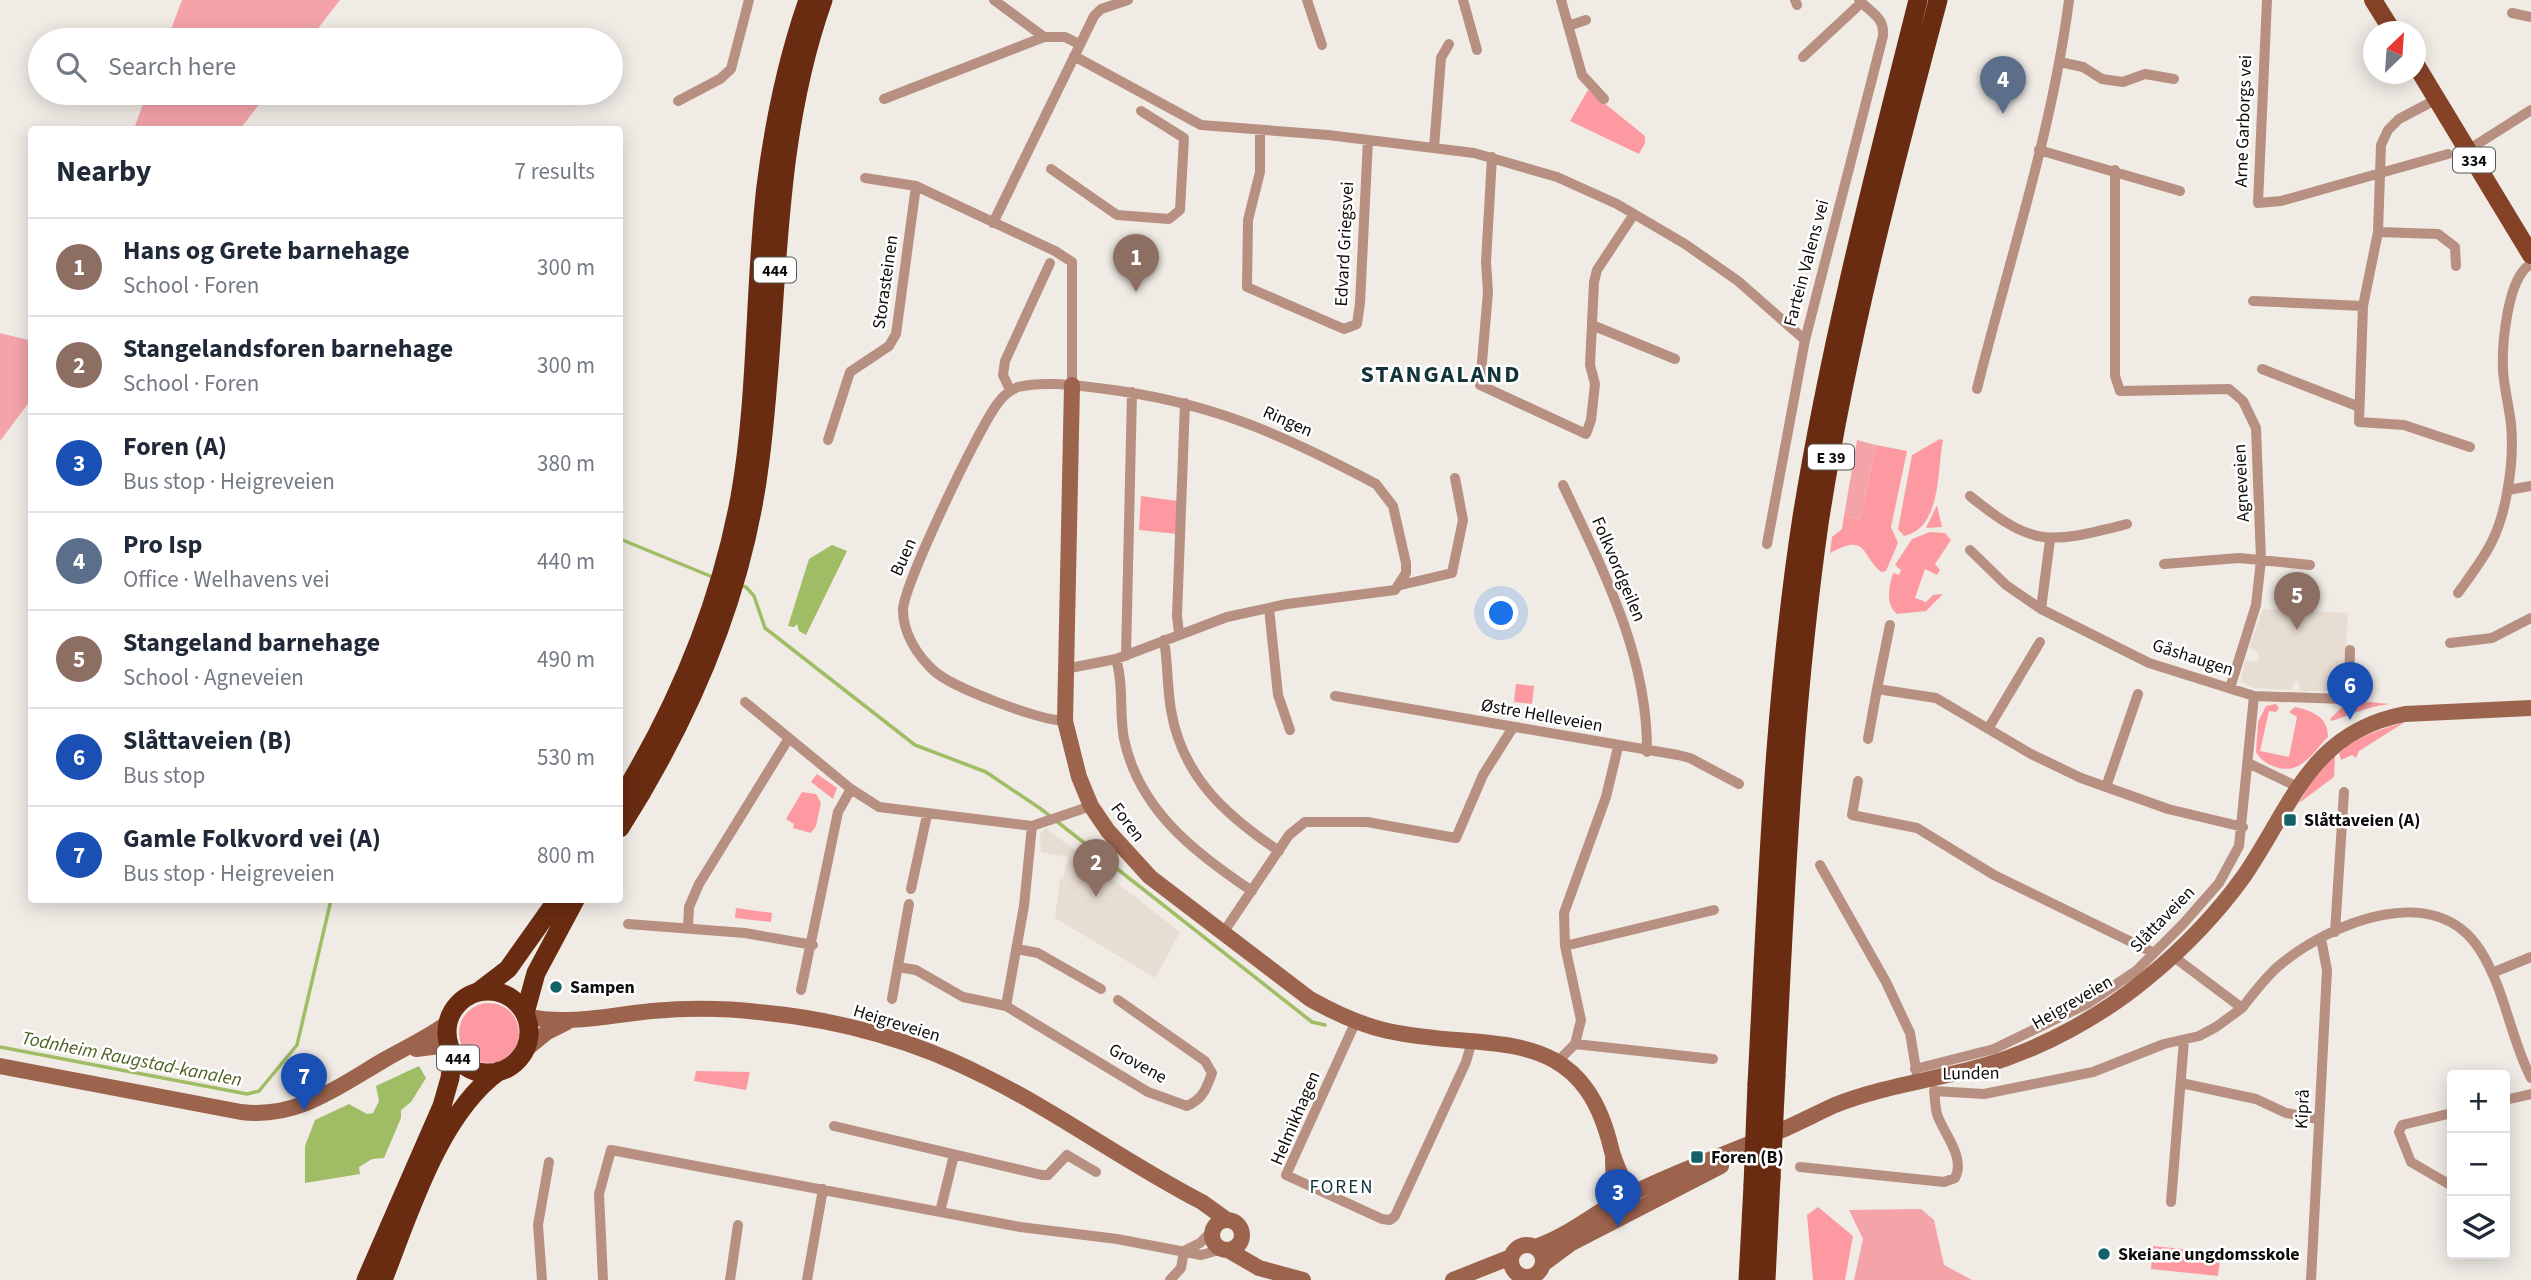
<!DOCTYPE html>
<meta charset="utf-8">
<style>
body{margin:0;font-family:"Source Sans 3",sans-serif;background:#f2f2f3;color:#1f2937}
.controls{position:absolute;right:21px;bottom:21px;display:grid;overflow:hidden;border-radius:7px;box-shadow:0 4px 18px #0003}
.controls button{width:63px;height:63px;display:grid;place-items:center;padding:0;border:0;border-bottom:2px solid #e0e1e3;background:#fff;color:#1f2937;font:35px sans-serif}
.compass{position:absolute;left:2363px;top:21px;width:63px;height:63px;border-radius:50%;background:#fff;box-shadow:0 4px 18px #0003;rotate:25deg}
.you{position:absolute;left:1502px;top:614px;width:24px;height:24px;margin:-18px;border:5px solid #fff;border-radius:50%;background:#1a73e8;box-shadow:0 0 0 10px #1a73e833}
.badge{display:grid;place-items:center;width:46px;height:46px;border-radius:50%;background:#7c3aed;color:#fff;font-size:23px;font-weight:700}
.pin{position:absolute;translate:-50% -58px;filter:drop-shadow(0 2px 4px #0008)}
.pin::after{content:'';position:absolute;top:37px;width:24px;height:21px;background:inherit;clip-path:polygon(0 0,100% 0,50% 100%)}
.list{margin:0;padding:0;list-style:none}
h2{display:flex;justify-content:space-between;align-items:center;height:91px;margin:0;padding:0 28px;font-size:30px}
h2 small{font-size:23px;font-weight:400;color:#747a83}
.list li{display:grid;grid-template-columns:46px 1fr auto;gap:21px;align-items:center;box-sizing:border-box;height:98px;padding:0 28px;border-top:2px solid #e0e1e3}
.list b{display:block;font-size:26px;white-space:nowrap}
.list p{margin:0;font-size:23px;white-space:nowrap;color:#747a83}
.list em{font-size:23px;font-style:normal;color:#747a83}
.icon{flex:none;width:38px;height:38px;fill:none;stroke:currentColor;stroke-width:2;stroke-linecap:round;stroke-linejoin:round}
.map{position:relative;flex:none;width:2531px;height:1280px;overflow:hidden}
.search{position:absolute;background:#fff;box-shadow:0 4px 18px #0003;left:28px;top:28px;width:595px;height:77px;display:flex;align-items:center;gap:18px;box-sizing:border-box;padding:0 24px;border-radius:38px;color:#747a83;font-size:26px}
.panel{position:absolute;background:#fff;box-shadow:0 4px 18px #0003;left:28px;top:126px;width:595px;height:777px;border-radius:7px}
.map>svg:first-child{display:block}
</style>
<div class="map">
<svg width="2531" height="1280" viewBox="0 0 2531 1280">
<rect width="100%" height="100%" fill="#f0ebe5"/>
<path fill="#e8ddd2" d="M2263,609L2348,613L2344,684L2338,691H2300L2298,681L2294,682L2292,690L2252,688L2241,681L2245,661L2258,662L2259,654L2249,647Z
M1046,828L1180,932L1155,978L1055,918L1060,879H1063L1068,857L1041,852L1040,834Z"/>
<path fill="#fd9aa1" d="M1588,90L1645,136V143L1639,154L1570,121Z
M1940,439L1943,440C1937,469 1942,528 1904,536L1898,529L1912,455Z
M1876,445L1907,451L1891,527L1898,543L1886,571L1881,572C1860,554 1868,533 1830,553L1832,537L1842,529L1844,516L1860,520Z
M1141,496L1177,501V534L1139,530Z
M1937,505L1942,527L1926,528Z
M1930,532L1945,533L1951,540L1935,564L1940,570L1937,575L1925,569L1915,598L1926,602L1933,595L1943,594L1926,611L1897,614C1885,604 1889,587 1893,573L1899,575L1901,570L1895,565L1912,539Z
M1516,684L1534,686L1532,704L1514,702Z
M2369,702L2390,704C2369,706 2353,714 2332,721L2330,719L2346,703Z
M2276,704L2279,708L2276,712L2269,711L2260,751L2289,757L2297,717L2289,712L2295,707C2313,711 2328,717 2328,737C2311,754 2300,777 2273,766C2265,763 2260,759 2256,752L2258,722L2266,706Z
M2405,722L2359,751L2356,758L2352,755L2341,760L2339,753C2358,736 2381,729 2405,722Z
M2335,755L2334,777L2299,803L2314,777Z
M817,774L837,788L833,799L811,782Z
M802,792L816,794L821,803L816,826L811,833L793,828L794,824L786,819Z
M736,908L772,913L771,922L735,918Z
M459 1033a30 30 0 1 1 60 0a30 30 0 1 1-60 0Z
M696,1071L750,1072L746,1090L694,1081Z
M1818,1207L1853,1236L1845,1280H1813L1807,1215Z
M2153,1246L2221,1253L2218,1276L2151,1269Z"/>
<path fill="#f4a4a9" d="M182,0H340L309,40H167Z
M147,93H268L240,129H134Z
M0,333L32,341L31,400L0,441Z
M1857,440L1876,445L1860,520L1844,516Z
M1921,1209L1934,1220L1944,1265L1972,1280H1854L1863,1239L1849,1210Z"/>
<path fill="#a0bd65" d="M832,545L847,551L806,635L799,631L797,624L794,627L788,626L809,559Z
M419,1066L426,1078L411,1102L401,1110V1118L384,1158L372,1159L359,1167L360,1174L305,1183V1146L315,1120L349,1104L367,1114L373,1113L379,1101L376,1086Z"/>
<g fill="none" stroke-linecap="round" stroke-linejoin="round">
<path stroke="#a0bd65" stroke-width="3.5" d="M620,539L715,578
M739,585L746,587L754,596L765,628L915,745L986,772L1041,809L1312,1022L1325,1025
M0,1047L247,1094L259,1091L297,1045L331,900"/>
<path stroke="#b89081" stroke-width="10" d="M994,0L1044,37
M1307,0L1322,45
M1463,0L1477,50
M1561,0L1582,75L1604,99
M1795,0L1797,5
M2267,0L2258,203L2281,201L2448,154
M2512,13L2531,17
M1568,26L1586,20
M1074,56L1201,125L1328,135L1474,153L1557,177L1617,204L1685,244L1738,281L1805,340
M1803,57L1861,3
M2060,62L2083,67L2102,79L2123,82L2145,74L2174,79
M884,99L1044,37H1065L1079,44
M2437,99L2399,119L2388,130L2381,145L2378,232L2363,306L2359,422L2404,425L2470,447
M678,101L720,79L731,69L749,0
M1260,130V172L1248,220L1247,287L1344,329L1357,324L1360,303L1368,140
M1434,148L1441,58L1449,44
M2039,150L2180,191
M2468,150L2531,110
M1492,157L1486,262L1488,292L1480,385L1586,434L1591,420L1595,384L1590,365L1594,282L1597,270L1634,214
M1051,169L1117,215L1169,219L1180,210L1184,138L1141,111
M2115,170V376L2120,391L2229,389L2243,401L2256,428L2261,560L2256,605L2230,688
M865,178L916,186L1055,251L1072,262V385
M993,223L1094,16L1101,9L1128,0
M2378,232L2438,234L2455,247L2456,266
M2253,301L2363,306
M1592,325L1675,359
M2262,369L2357,406
M1977,389C2009,260 2052,132 2069,0
M1010,390L1003,375L1005,361L1050,263
M828,440L850,372L889,346L896,334L916,186
M1563,485C1603,570 1648,656 1647,752
M2508,490L2531,486
M1970,496C2035,549 2050,543 2127,524
M1767,544L1805,340L1883,36C1885,17 1870,12 1859,0
M1970,550L2006,585L2041,609L2149,663L2254,696L2344,699L2349,687L2350,650
M2164,564L2239,558L2310,565
M1401,585L1452,573L1463,520L1455,478
M2458,593C2484,557 2499,539 2507,493C2511,472 2513,445 2511,424C2509,406 2504,388 2503,370C2502,345 2507,277 2531,264
M1269,608L1278,695L1290,730
M2041,609L2050,540
M1890,625L1877,689L1936,698L2031,754L2081,778L2168,809L2243,827
M1179,633L1177,616L1185,403
M1164,640C1168,663 1167,687 1171,710C1182,776 1225,815 1279,851
M2450,643L2492,638L2531,618
M1126,656L1132,392
M1116,659C1124,685 1119,713 1124,739C1139,810 1195,853 1252,891
M1065,669L1116,659L1227,617L1287,604L1395,590L1406,573V563L1393,506L1376,484C1280,433 1208,401 1098,388C1073,385 1042,381 1018,387C1010,390 1003,396 998,403C980,425 903,586 903,610C903,633 917,655 933,670C952,688 1039,720 1065,721
M1335,696L1678,755L1690,758L1739,784
M745,702L851,789L879,807L1032,826L1091,806
M1988,729L2040,642
M1868,739L1877,689
M2248,763L2298,787
M1858,781L1852,815L1917,828L1994,875L2154,953
M2106,787L2138,694
M1820,865L1886,982L1910,1033L1917,1075
M911,889L927,815
M628,924L745,933L813,945
M688,927L689,907L699,884L789,738
M2335,932L2344,792
M1223,933L1289,835L1305,822H1367L1456,838L1483,775L1512,729
M1565,946L1714,910
M1017,949L1038,953L1101,989
M2174,957L2242,1008C2254,993 2266,976 2281,964C2331,923 2435,879 2480,950C2505,989 2510,1037 2531,1078
M898,967L916,970L963,997L1006,1006L1148,1092L1187,1106C1203,1099 1206,1089 1212,1073L1205,1061L1118,1000
M2492,973L2531,957
M801,990L838,812L851,789
M892,999L909,904
M1006,1006L1024,906L1032,826
M1356,1021L1286,1175L1382,1219L1390,1220L1395,1216L1466,1062L1472,1041
M1575,1044L1581,1020L1565,946L1564,913L1606,797L1618,747
M1558,1061L1575,1044L1713,1059
M1915,1069L1994,1049L2087,1004L2136,971L2183,924L2219,883L2239,846L2254,696
M2181,1083L2256,1099L2286,1113L2318,1119
M2505,1100L2531,1094
M2452,1113L2402,1125L2399,1132L2411,1162L2452,1186
M834,1126L1042,1175H1048L1067,1155L1096,1172
M1800,1167L1944,1182L1955,1178C1966,1157 1943,1133 1937,1114C1935,1106 1935,1098 1934,1091L1984,1094L2093,1072L2164,1044L2199,1036L2216,1027L2242,1008
M2171,1202L2184,1040
M940,1212L954,1155
M1184,1251L1200,1243L1212,1231
M542,1280L538,1225L549,1162
M603,1280L599,1194L611,1150L1020,1227L1117,1239L1201,1255L1223,1249
M730,1280L738,1225
M807,1280L823,1189
M1170,1280L1181,1268L1184,1251
M2311,1280L2327,970L2321,939"/>
<path stroke="#9c634d" stroke-width="16" d="M1072,385L1065,721L1079,777L1091,806L1108,831L1150,877L1310,999C1335,1013 1360,1025 1388,1031C1488,1053 1580,1018 1611,1148C1618,1177 1630,1179 1626,1214
M526,1016C568,1026 610,1015 652,1011C687,1008 723,1008 758,1012C837,1019 916,1041 986,1077C1061,1114 1128,1164 1202,1202L1227,1220
M416,1049L440,1046L451,1049
M525,1050L547,1032L567,1022
M0,1066L241,1112C297,1119 338,1087 384,1060C406,1047 428,1038 449,1022
M1613,1159L1614,1190L1622,1208
M1212 1235a15 15 0 1 1 30 0a15 15 0 1 1-30 0Z
M1511 1261a16 16 0 1 1 32 0a16 16 0 1 1-32 0Z
M1535,1247C1569,1236 1595,1212 1627,1196C1672,1173 1721,1156 1768,1136C1791,1127 1813,1115 1835,1105C1883,1086 1934,1080 1983,1066C2041,1049 2100,1017 2146,979C2183,949 2216,915 2244,876C2292,806 2310,732 2405,714L2531,708
M1228,1250L1259,1268L1303,1280
M1543,1264L1570,1244L1721,1166
M1453,1280L1511,1257"/>
<path stroke="#864226" stroke-width="18" d="M2373,0L2393,32
M2416,65L2531,255"/>
<path stroke="#692c11" stroke-width="19" d="M620,800C677,707 720,605 740,497C758,394 754,289 766,186C774,123 787,60 808,0
M620,828C691,716 744,593 760,460C780,306 770,149 823,0
M447 1032a41 41 0 1 1 82 0a41 41 0 1 1-82 0Z
M478,992L508,969L557,900
M525,1013L536,973L575,900
M1776,1076C1785,891 1793,707 1819,524C1846,347 1892,173 1938,0
M1757,1084C1767,895 1773,705 1802,517C1830,343 1875,171 1918,0
M366,1280L442,1106L450,1078L453,1052
M383,1280C409,1214 439,1114 499,1071
M1748,1280L1753,1185
M1766,1280L1771,1178"/>
<path stroke="#692c11" stroke-width="19" d="M1771,1178L1776,1076
M1753,1185L1757,1084"/>
</g>
<g fill="#13626a" stroke="#fff" stroke-width="2.5">
<rect x="2283" y="813" width="14" height="14" rx="3.5"/>
<circle cx="556" cy="987" r="7"/>
<rect x="1690" y="1150" width="14" height="14" rx="3.5"/>
<circle cx="2104" cy="1254" r="7"/>
</g>
<g text-anchor="middle" stroke-width="5" stroke-linejoin="round" paint-order="stroke">
<g fill="#fff" stroke="#565654" stroke-width="2">
<rect x="2453" y="147.5" width="42" height="25" rx="5"/>
<rect x="754" y="257.5" width="42" height="25" rx="5"/>
<rect x="1808" y="444.5" width="46" height="25" rx="5"/>
<rect x="437" y="1045.5" width="42" height="25" rx="5"/>
</g>
<g font-size="16" font-weight="bold" fill="#0e0d0b">
<text x="2474" y="166">334</text>
<text x="775" y="276">444</text>
<text x="1831" y="463">E 39</text>
<text x="458" y="1064">444</text>
</g>
<g font-size="18" fill="#0e0d0b" stroke="#fff">
<text transform="translate(2243 121) rotate(-88)" y="6">Arne Garborgs vei</text>
<text transform="translate(1344 244) rotate(-87)" y="6">Edvard Griegsvei</text>
<text transform="translate(1806 263) rotate(-75)" y="6">Fartein Valens vei</text>
<text transform="translate(885 282) rotate(-82)" y="6">Storasteinen</text>
<text transform="translate(1288 421) rotate(24)" y="6">Ringen</text>
<text transform="translate(2241 483) rotate(-93)" y="6">Agneveien</text>
<text transform="translate(903 557) rotate(-66)" y="6">Buen</text>
<text transform="translate(1619 569) rotate(67)" y="6">Folkvordgeilen</text>
<text transform="translate(2193 657) rotate(18)" y="6">Gåshaugen</text>
<text transform="translate(1542 715) rotate(10)" y="6">Østre Helleveien</text>
<text transform="translate(1128 822) rotate(53)" y="6">Foren</text>
<text transform="translate(2162 919) rotate(-46)" y="6">Slåttaveien</text>
<text transform="translate(2072 1002) rotate(-30)" y="6">Heigreveien</text>
<text transform="translate(897 1023) rotate(17)" y="6">Heigreveien</text>
<text transform="translate(1138 1063) rotate(29)" y="6">Grovene</text>
<text transform="translate(1971 1073) rotate(-1)" y="6">Lunden</text>
<text transform="translate(2302 1109) rotate(-87)" y="6">Kiprå</text>
<text transform="translate(1295 1118) rotate(-67)" y="6">Helmikhagen</text>
</g>
<g font-size="18" font-weight="bold" fill="#0e0d0b" stroke="#fff" text-anchor="start">
<text x="2304" y="826">Slåttaveien (A)</text>
<text x="570" y="993">Sampen</text>
<text x="1711" y="1163">Foren (B)</text>
<text x="2118" y="1260">Skeiane ungdomsskole</text>
</g>
<g font-size="19" font-style="italic" fill="#4d6022" stroke="#fff">
<text transform="translate(132 1058) rotate(11)" y="7">Todnheim Raugstad-kanalen</text>
</g>
<g font-size="19" letter-spacing="2" fill="#133539" stroke="#fff">
<text x="1342" y="1193">FOREN</text>
</g>
<g font-size="24" font-weight="bold" letter-spacing="2" fill="#133539" stroke="#fff">
<text x="1441" y="382">STANGALAND</text>
</g>
</g>
</svg>
<div class="controls">
<button>+</button>
<button>−</button>
<button><svg class="icon" aria-label="layers" viewBox="0 0 24 24"><path d="M12 4l9 5-9 5-9-5zM3 14l9 5 9-5"/></svg></button>
</div>
<svg class="compass" viewBox="-18 -18 36 36"><path d="M0-13l5 13h-10z" fill="#e53935"/><path d="M0 13l5-13h-10z" fill="#747a83"/></svg>
<div class="you"></div>
<div class="pin badge" style="left:1136px;top:292px;background:#8d6e63">1</div>
<div class="pin badge" style="left:1096px;top:897px;background:#8d6e63">2</div>
<div class="pin badge" style="left:1618px;top:1227px;background:#1a4fb4">3</div>
<div class="pin badge" style="left:2003px;top:114px;background:#5c6f8a">4</div>
<div class="pin badge" style="left:2297px;top:630px;background:#8d6e63">5</div>
<div class="pin badge" style="left:2350px;top:720px;background:#1a4fb4">6</div>
<div class="pin badge" style="left:304px;top:1111px;background:#1a4fb4">7</div>
<div class="search"><svg class="icon" aria-label="search" viewBox="0 0 24 24"><circle cx="10" cy="10" r="6"/><path d="M15 15l6 6"/></svg>Search here</div>
<section class="panel">
<h2>Nearby<small>7 results</small></h2>
<ul class="list">
<li><span class="badge" style="background:#8d6e63">1</span><div><b>Hans og Grete barnehage</b><p>School · Foren</p></div><em>300 m</em></li>
<li><span class="badge" style="background:#8d6e63">2</span><div><b>Stangelandsforen barnehage</b><p>School · Foren</p></div><em>300 m</em></li>
<li><span class="badge" style="background:#1a4fb4">3</span><div><b>Foren (A)</b><p>Bus stop · Heigreveien</p></div><em>380 m</em></li>
<li><span class="badge" style="background:#5c6f8a">4</span><div><b>Pro Isp</b><p>Office · Welhavens vei</p></div><em>440 m</em></li>
<li><span class="badge" style="background:#8d6e63">5</span><div><b>Stangeland barnehage</b><p>School · Agneveien</p></div><em>490 m</em></li>
<li><span class="badge" style="background:#1a4fb4">6</span><div><b>Slåttaveien (B)</b><p>Bus stop</p></div><em>530 m</em></li>
<li><span class="badge" style="background:#1a4fb4">7</span><div><b>Gamle Folkvord vei (A)</b><p>Bus stop · Heigreveien</p></div><em>800 m</em></li>
</ul>
</section>
</div>
